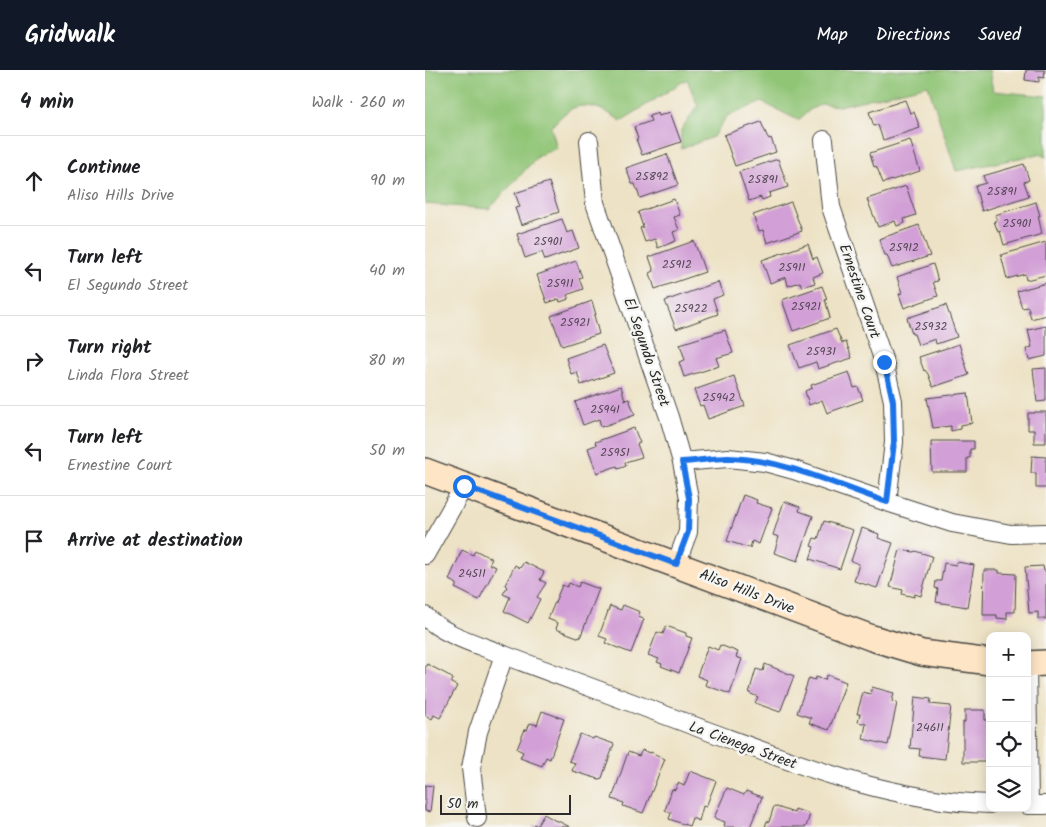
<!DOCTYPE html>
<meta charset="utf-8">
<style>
body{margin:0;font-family:Kalam,sans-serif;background:#f6f6f6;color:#202124}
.controls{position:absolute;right:15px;bottom:15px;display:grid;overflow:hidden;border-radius:10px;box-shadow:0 2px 12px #0003}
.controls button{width:45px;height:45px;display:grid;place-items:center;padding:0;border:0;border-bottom:1px solid #e0e0e0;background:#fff;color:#202124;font:25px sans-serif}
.scale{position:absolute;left:15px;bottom:12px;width:131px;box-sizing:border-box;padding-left:5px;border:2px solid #2b2b2b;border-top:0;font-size:14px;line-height:18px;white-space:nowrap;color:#2b2b2b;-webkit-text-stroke:4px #f6f6f2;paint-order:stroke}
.stop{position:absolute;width:15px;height:15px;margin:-11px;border:4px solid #1a73e8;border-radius:50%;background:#fff}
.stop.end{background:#1a73e8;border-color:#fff;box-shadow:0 1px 5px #0008}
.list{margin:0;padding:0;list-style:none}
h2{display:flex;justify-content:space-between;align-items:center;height:65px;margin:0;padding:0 20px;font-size:21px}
h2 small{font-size:16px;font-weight:400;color:#757577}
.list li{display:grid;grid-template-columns:32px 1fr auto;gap:15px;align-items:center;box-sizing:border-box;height:90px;padding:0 20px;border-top:1px solid #e0e0e0}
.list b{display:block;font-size:19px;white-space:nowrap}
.list p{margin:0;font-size:16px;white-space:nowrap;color:#757577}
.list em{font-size:16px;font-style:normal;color:#757577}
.icon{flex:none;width:28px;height:28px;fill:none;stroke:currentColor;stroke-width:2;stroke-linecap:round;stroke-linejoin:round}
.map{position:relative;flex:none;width:621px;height:757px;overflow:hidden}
header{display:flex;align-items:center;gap:30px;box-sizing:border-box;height:70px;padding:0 25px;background:#111827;color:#fff}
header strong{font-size:24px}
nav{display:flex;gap:28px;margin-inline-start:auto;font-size:18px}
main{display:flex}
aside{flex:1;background:#fff}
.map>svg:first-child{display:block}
</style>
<header>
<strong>Gridwalk</strong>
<nav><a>Map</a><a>Directions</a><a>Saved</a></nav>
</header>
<main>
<aside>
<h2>4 min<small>Walk · 260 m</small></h2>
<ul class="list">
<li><svg class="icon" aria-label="ahead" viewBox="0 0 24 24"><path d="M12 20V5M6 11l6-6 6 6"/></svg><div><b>Continue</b><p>Aliso Hills Drive</p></div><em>90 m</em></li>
<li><svg class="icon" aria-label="left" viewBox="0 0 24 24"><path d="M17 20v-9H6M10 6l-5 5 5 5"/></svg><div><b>Turn left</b><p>El Segundo Street</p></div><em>40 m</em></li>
<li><svg class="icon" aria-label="right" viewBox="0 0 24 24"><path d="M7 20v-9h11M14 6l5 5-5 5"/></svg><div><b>Turn right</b><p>Linda Flora Street</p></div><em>80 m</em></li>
<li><svg class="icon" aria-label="left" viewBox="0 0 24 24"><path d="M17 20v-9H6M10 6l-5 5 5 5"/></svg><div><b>Turn left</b><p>Ernestine Court</p></div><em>50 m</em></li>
<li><svg class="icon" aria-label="arrive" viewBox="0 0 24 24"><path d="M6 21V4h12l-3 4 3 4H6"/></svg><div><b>Arrive at destination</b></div></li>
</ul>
</aside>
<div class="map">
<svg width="621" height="757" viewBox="0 0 621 757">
<rect width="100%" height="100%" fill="#f6f6f2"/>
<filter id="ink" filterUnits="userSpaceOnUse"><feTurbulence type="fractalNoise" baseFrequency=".02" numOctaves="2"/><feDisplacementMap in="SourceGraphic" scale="10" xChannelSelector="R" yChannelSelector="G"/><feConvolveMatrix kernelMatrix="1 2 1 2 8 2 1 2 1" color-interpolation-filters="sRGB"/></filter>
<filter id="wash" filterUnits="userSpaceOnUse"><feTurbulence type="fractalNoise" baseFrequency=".0096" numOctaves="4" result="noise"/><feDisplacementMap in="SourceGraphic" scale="20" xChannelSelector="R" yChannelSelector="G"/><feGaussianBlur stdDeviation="1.12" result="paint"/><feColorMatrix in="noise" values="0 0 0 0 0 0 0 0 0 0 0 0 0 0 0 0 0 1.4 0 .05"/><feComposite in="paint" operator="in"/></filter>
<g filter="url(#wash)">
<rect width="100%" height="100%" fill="#ede2c5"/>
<path fill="#90c576" stroke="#5e7850" d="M0,0H564L568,21L621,26V87L614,84L531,101L503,15L414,36L397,34L386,39L373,50L337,32L302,46L288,67L256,79V60L273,36L262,9L196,51C183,42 168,33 151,37C142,39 132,51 126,57L132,78L113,86L64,139L0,134Z"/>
<g id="blocks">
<path fill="#d29fd6" d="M601,0H620L619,8L614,7V12L600,10Z
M480,30L485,43L489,42L495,58L458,70L453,55L449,56L444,42Z
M245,42L256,72L217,85L211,69H213L209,57L226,51L224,46L233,43L234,46Z
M336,52L342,66L344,69L346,68L351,82L310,96L299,65Z
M485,70L495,101L458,113L453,100L451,96L449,97L445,83Z
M242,84L253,115L215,128L210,114H207L201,98Z
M353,89L363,117L344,123L345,127L337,130L336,127L324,131L314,102Z
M599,94L604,110L599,112L604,126L557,141L550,116L561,113L558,106Z
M124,112L134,142L96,155L90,138L95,137L90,123Z
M481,116L491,145L479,149L480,153L472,156L470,151L453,157L442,129Z
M249,129L255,145L249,147L254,160L248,162L251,171L233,178L230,169L220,172L215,158L218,157L213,142Z
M366,132L377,161L342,173L338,160L334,161L328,145Z
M611,132L615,146H613L614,150L617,164L579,175L575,161L573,162L569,151L572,150L570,145Z
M137,149L142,163L148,161L154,178L120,190L117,182L100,188L92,164Z
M494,155L505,186L467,198L462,185H460L454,169Z
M269,171L280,202L230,219L225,203L229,201L224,187Z
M621,172V205L601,210L600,204L582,209L576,185Z
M383,174L388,189L392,187L398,203L388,207L390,213L377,217L375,212L363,216L361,207L345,213L337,190Z
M151,191L157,207L154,208L158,219L142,225L144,229L135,232L134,229L122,233L112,205Z
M508,194L513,211L508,212L513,226L479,238L474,224L477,223L472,207Z
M293,212L298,225L288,229L293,244L251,259L240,231Z
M621,213V245L606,249L603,237L597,238L592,221Z
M397,216L402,229L400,230L401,233L405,248L368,261L357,230Z
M167,231L171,245H169L174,264L137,276L126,246Z
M521,235L532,267L511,274L510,269L493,275L489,264H487L482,248Z
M621,256V286L604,290L601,279L607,277L603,260Z
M411,259L417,273L421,272L427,288L393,299L391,292L374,298L365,275Z
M300,260L308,283L291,288L294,296L259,307L254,292L260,290L255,274Z
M534,274L544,305L508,317L503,304L500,300L499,301L494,287Z
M178,275L189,303L156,315L152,302L146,304L141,288Z
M621,298V331L612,332L608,299Z
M424,302L429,318L433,317L438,330L402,343L397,330L384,335L380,321L387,318L386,315Z
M309,306L320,336L283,349L278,335L275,336L269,320Z
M196,316L200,330L204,329L210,345L176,357L174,349L158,355L150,332Z
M543,323L547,353L535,355V359L526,361V356L508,358L502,328Z
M610,342H621V373H609V360H603V343H610Z
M209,358L215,373L212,374L217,387L200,392L201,396L193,399L192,396L172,403L163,378L171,375L170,372Z
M506,371H549V379H545V388H542V402H507Z
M607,386L621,387V418H611V403H606Z
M318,425L332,430L331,433L347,438L334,474L327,471L325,478L302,471Z
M359,431L375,437L374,441L388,446L373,491L349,483L354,467L348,465Z
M399,451L428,460L415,499L385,489L389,477L386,476L389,468L393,469Z
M437,458L454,464L453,468L468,473L452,518L429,511L434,494L426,491Z
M37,480L48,485L50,480L67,489L64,494L71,497L54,530L30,518L32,514L24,510Z
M475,480L489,482L490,481L507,486L496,526L490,524L489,527L477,524L478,520L465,517Z
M99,492L119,502L115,510L121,513L112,527L115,529L103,553L79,541L85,527L78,524L82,517L80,515L90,495L95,498Z
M532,492L549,495L542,537L511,532L513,519L510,518L511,511H516L519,493L531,495Z
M618,496L619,501H621V549H613V542L604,543L600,497Z
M559,500H574V503L591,504L590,542H582V549L572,548V545H558Z
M155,512L174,519L155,568L131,559L133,553L123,549L137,515L142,517L144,513L153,517Z
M198,535L215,542L213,547L219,549L206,583L180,573L182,569L174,566L185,536L196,540Z
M241,556L261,563V566L267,568L254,603L236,596L237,594L232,592L234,589L223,585L232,562L238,564Z
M295,575L313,582L311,587L317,589L305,624L280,615L282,610L272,606L283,576L293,580Z
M2,594L23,605L28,609L26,613L32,616L15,648L9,645L7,649L0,645V598Z
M340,594L369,606L355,642L330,633L333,627L324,623L331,599L338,601Z
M402,605L421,612L404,660L384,653L386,648L372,643L384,608L390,610L391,607L400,610Z
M447,617L469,623L467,632L472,633L463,675L438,669L441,654L433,652L435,644H432L438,622L445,624Z
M490,627L506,629L505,634L526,636L520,689L494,686L495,679L485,678Z
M540,640H560V650H565V687H560V692H538V652H540Z
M117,641L139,649L125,689L121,687L117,696L95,688L98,682L92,679L100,659L102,660L105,653L112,655Z
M155,664L168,669L169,667L189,674L177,708L174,709L147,701L150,693L144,691Z
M217,680L226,683V682L240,689L218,743L198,736L199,733L187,729L203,682L214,686Z
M265,701L291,711L281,737L278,736L274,751L267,748L264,756L244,749L246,743L240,740L247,719L250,720L253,713L259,716Z
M0,715L8,716L5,742L0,741Z
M302,718L319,725L321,721L337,727L325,757H299L300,752L289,748Z
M349,736L369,743L370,739L385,744L381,757H340L342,751L344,752Z
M119,744L131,751V750L145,757H107L109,754L112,756Z"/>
</g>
</g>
<g filter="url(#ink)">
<use href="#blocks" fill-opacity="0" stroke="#484642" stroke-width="1"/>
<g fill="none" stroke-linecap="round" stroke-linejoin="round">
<g stroke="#484642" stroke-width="20">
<path id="street" d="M399,70L406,137L459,292L468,331L469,372L462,432
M164,71L170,133L244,347L257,392L264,428L263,462L251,494
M257,392L303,388L340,392L369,400L462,432L527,453L586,464L621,463
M0,485L39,416
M0,546C18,565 55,575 79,585C149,611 218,637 288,663C380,697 466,731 565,734
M602,594L604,735
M602,735H621
M52,748L46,698L53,662L79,585"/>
</g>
<g stroke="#484642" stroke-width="28">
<path id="secondary" d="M0,401L447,568L497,583L565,592
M602,594L621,593"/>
</g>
<use href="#street" stroke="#fff" stroke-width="18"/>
<use href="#secondary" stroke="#fee5c5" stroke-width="25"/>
</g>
</g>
<g fill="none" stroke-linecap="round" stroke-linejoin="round" filter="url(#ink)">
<path stroke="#1a73e8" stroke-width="6" d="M39,416L251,494L263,462L264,428L257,392C272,391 288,388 303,388C358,389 411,415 462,432L469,372L468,331L459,292"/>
</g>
<g text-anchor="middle" stroke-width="5" stroke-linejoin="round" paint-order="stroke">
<g font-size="12" fill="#554856">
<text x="227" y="110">25892</text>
<text x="338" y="113">25891</text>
<text x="577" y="125">25891</text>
<text x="592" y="157">25901</text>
<text x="123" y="175">25901</text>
<text x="479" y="181">25912</text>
<text x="252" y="198">25912</text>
<text x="367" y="201">25911</text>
<text x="135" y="217">25911</text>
<text x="381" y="240">25921</text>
<text x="266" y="242">25922</text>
<text x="150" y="256">25921</text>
<text x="506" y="260">25932</text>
<text x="396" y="285">25931</text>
<text x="294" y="331">25942</text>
<text x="180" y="343">25941</text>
<text x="190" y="386">25951</text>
<text x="47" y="507">24511</text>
<text x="505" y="661">24611</text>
</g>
<g font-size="15" fill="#2b2b2b" stroke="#f6f6f2">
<text transform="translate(435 221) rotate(71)" y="5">Ernestine Court</text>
<text transform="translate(222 282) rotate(71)" y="5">El Segundo Street</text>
<text transform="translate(322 521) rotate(21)" y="5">Aliso Hills Drive</text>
<text transform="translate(318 675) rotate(20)" y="5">La Cienega Street</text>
</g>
</g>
</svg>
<div class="controls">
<button>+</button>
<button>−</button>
<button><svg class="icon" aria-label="locate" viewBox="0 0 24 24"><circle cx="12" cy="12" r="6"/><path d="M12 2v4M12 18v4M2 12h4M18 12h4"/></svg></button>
<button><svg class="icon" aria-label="layers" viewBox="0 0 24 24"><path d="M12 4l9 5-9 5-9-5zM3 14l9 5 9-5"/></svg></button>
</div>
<div class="scale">50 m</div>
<div class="stop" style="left:39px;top:416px"></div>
<div class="stop end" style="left:459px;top:292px"></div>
</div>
</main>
